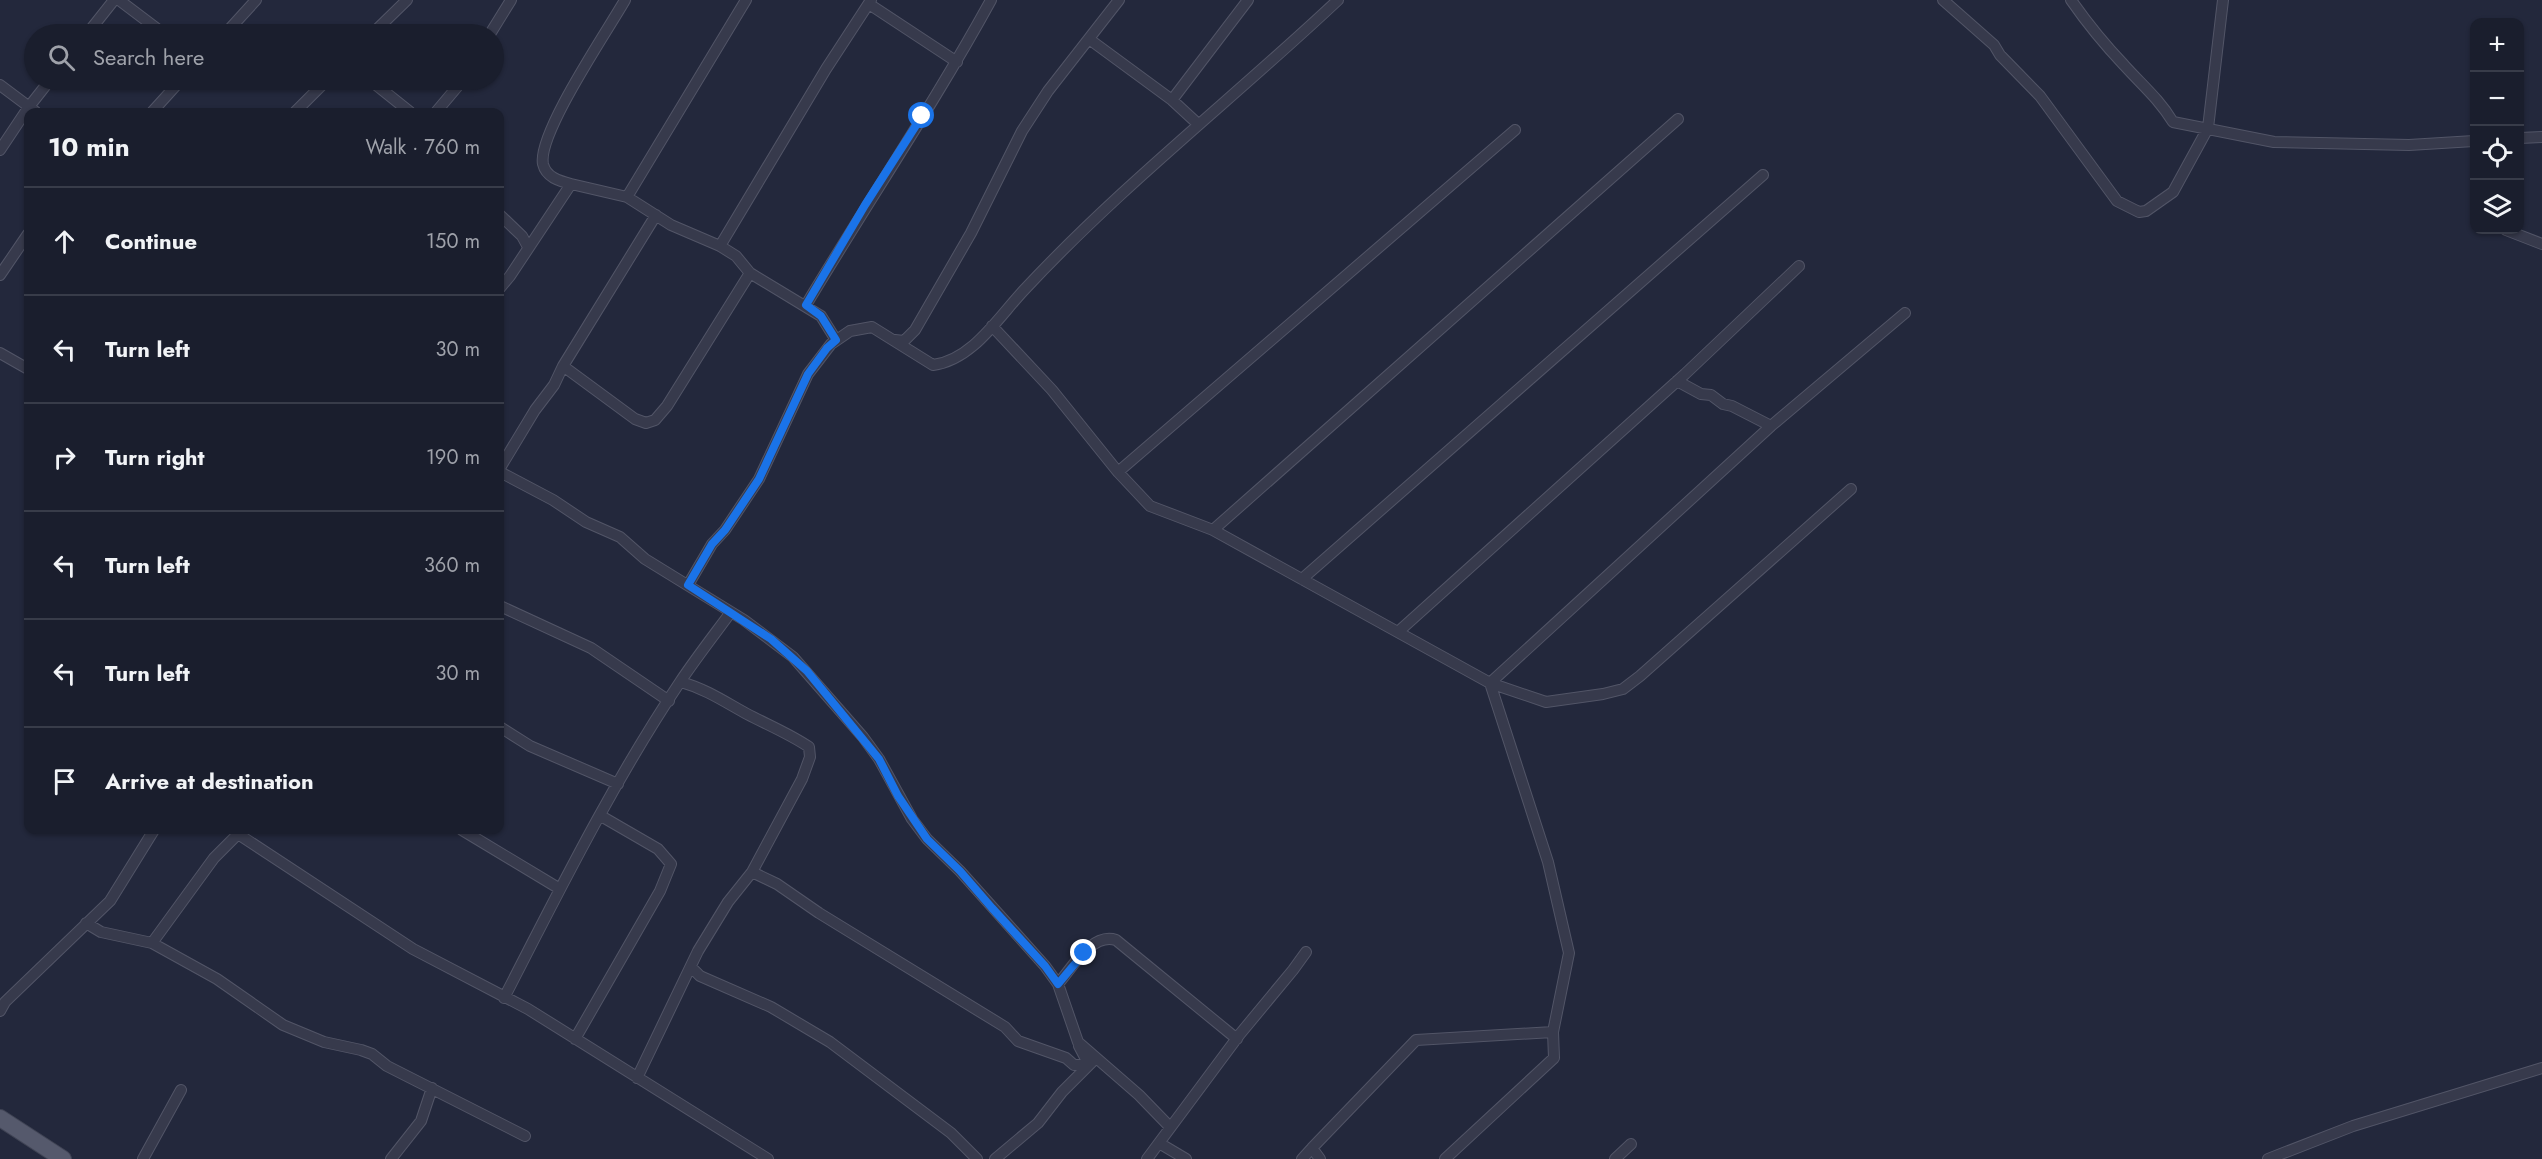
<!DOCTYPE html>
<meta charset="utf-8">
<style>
body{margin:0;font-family:Jost,sans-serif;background:#272b39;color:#f1f3f6}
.controls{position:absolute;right:18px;top:18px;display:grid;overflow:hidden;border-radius:12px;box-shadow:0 2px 4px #0004}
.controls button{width:54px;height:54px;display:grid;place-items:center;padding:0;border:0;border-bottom:2px solid #383c49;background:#1a1e2d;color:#f1f3f6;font:30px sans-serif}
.stop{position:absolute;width:18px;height:18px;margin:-14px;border:4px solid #1a73e8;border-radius:50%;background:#fff}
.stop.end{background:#1a73e8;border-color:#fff;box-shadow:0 2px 6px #0008}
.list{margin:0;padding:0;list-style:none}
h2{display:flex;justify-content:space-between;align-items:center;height:78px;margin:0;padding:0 24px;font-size:26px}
h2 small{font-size:20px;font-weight:400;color:#9fa2aa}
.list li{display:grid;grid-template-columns:39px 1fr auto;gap:18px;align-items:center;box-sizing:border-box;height:108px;padding:0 24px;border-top:2px solid #383c49}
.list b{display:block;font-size:22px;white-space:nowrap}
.list em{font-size:20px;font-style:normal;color:#9fa2aa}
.icon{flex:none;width:33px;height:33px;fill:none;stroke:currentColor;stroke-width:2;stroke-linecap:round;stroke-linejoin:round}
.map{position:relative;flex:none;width:2542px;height:1159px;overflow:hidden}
.search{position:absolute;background:#1a1e2d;box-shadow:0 2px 4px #0004;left:24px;top:24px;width:480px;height:66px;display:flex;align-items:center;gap:15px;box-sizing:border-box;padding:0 21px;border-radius:33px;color:#9fa2aa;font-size:22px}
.panel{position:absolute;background:#1a1e2d;box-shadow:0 2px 4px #0004;left:24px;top:108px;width:480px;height:726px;border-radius:12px}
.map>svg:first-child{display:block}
</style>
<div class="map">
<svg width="2542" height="1159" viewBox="0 0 2542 1159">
<rect width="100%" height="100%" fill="#23283c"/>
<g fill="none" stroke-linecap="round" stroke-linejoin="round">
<g stroke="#525567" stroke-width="12">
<path id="street" d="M119,0L164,34
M1943,0L1994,45L2000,55L2040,96L2117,201L2139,212L2146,211L2173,192L2208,128L2223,0
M2071,0C2087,23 2105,45 2124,65C2142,85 2159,99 2173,122L2274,142L2409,145L2474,141
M869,4L957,62
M87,34L114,0
M225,34L256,0
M372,34L407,0
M490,34L511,0
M1089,39L1172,100L1198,124
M370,80L410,112
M0,85L36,112
M1172,100L1248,0
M152,112L181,80
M295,112L327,80
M436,112L463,80
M2520,138L2542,137
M0,150L28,108L50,80
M571,184C559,181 546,177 543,164C537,134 608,30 625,0
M627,197L746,0
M500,215L522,236L528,247
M2506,230L2542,244
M720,246L826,69L871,0
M0,275L28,234
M500,288L510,276L571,184L627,197L671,225L720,246L736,256L750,273
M806,305C867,203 934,104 991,0
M992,326L1052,390L1118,472L1150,506L1213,530L1490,683L1546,702L1603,694L1623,689L1640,676L1851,489
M895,340L904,341L915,330L971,233L1022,131L1048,91L1119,0
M0,353L28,369
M563,366L656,215
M1677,381L1701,394L1711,395L1723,404L1732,406L1771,426
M500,468L535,410L554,385L563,366L635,419L646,423L655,420L667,406L750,273L821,316L836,340
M500,472L553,500L586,522L620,537L645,559L744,620L793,657L863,737L879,759L912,819L927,839L960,871L1045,966L1058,984L1078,1042L1139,1095L1170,1127
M1118,472L1515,130
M1213,530L1678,119
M1302,579L1763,175
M688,585L712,544L725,530L759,479L808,374L831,344L850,331L872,327L933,365C973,360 999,316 1025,289C1122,185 1235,97 1338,0
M500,606L591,648L669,701
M1398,632L1685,374L1799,266
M1490,683L1771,426L1905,313
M500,727L530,746L618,784
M241,830L238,834L413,949L528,1009L768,1159
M462,830L560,889
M752,872L777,884L819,913L1005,1027L1018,1041L1066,1058L1074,1065H1089L1079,1046
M86,923L101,932L152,943L214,858L238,834
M152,943L217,979L283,1025L324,1042L361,1050L372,1054L387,1066L525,1136
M691,967L700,976L771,1007L830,1042L951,1133L977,1159
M1058,984C1072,968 1092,932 1116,940L1237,1039
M504,998C559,891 613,782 680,682C696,658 714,635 731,612
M0,1011L5,1002L110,901L154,830
M575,1039L660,891L671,864L658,849L601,816
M637,1078L698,951L728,902L752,872L802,779L810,757L809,747C790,734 768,725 747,714C725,702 706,689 681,682
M1159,1143L1186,1159
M1312,1148L1416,1040L1553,1032
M143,1159L181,1090
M391,1159L421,1121L432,1088
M995,1159L1038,1123L1062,1092L1092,1062
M1147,1159L1240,1034L1293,970L1306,952
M1302,1159L1312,1148L1320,1159
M1445,1159L1554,1058L1553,1032L1569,953L1548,862L1490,683
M1615,1159L1631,1144
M2268,1159L2353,1126L2542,1068"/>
</g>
<g stroke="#404455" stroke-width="18">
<path id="primary" d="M0,1118L63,1159"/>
</g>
<use href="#street" stroke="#373a4c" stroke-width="10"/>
<use href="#primary" stroke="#55596c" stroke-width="16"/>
</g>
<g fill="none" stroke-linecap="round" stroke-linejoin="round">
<path stroke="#1a73e8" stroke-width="8" d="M922,116L865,205L806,305L821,316L836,340L827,348L808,374L759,479L725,530L712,544L688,585L771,639L807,671L879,759L898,796L927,839L960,871L992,908L1045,966L1058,984L1084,953"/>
</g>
</svg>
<div class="controls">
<button>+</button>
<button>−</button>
<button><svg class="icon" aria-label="locate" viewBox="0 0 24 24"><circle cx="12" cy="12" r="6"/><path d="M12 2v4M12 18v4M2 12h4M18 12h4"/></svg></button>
<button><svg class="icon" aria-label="layers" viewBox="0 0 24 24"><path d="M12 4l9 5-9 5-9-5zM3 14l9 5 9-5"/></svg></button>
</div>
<div class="stop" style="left:922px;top:116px"></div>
<div class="stop end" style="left:1084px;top:953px"></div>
<div class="search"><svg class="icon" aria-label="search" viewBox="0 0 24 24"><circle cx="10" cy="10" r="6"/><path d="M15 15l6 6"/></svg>Search here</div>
<section class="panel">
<h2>10 min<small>Walk · 760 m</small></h2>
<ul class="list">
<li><svg class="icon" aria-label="ahead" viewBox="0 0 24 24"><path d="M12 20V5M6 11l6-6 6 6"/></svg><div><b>Continue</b></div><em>150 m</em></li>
<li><svg class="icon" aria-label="left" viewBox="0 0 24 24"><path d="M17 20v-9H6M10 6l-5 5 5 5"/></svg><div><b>Turn left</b></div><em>30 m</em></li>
<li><svg class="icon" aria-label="right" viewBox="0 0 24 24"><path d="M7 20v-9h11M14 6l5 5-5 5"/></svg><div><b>Turn right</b></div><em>190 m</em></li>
<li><svg class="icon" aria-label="left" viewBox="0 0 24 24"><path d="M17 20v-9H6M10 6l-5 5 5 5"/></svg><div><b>Turn left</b></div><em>360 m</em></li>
<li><svg class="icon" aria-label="left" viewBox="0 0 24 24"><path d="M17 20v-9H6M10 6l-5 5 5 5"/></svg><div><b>Turn left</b></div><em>30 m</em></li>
<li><svg class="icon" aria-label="arrive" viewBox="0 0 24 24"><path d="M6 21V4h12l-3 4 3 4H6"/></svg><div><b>Arrive at destination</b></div></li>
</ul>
</section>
</div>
